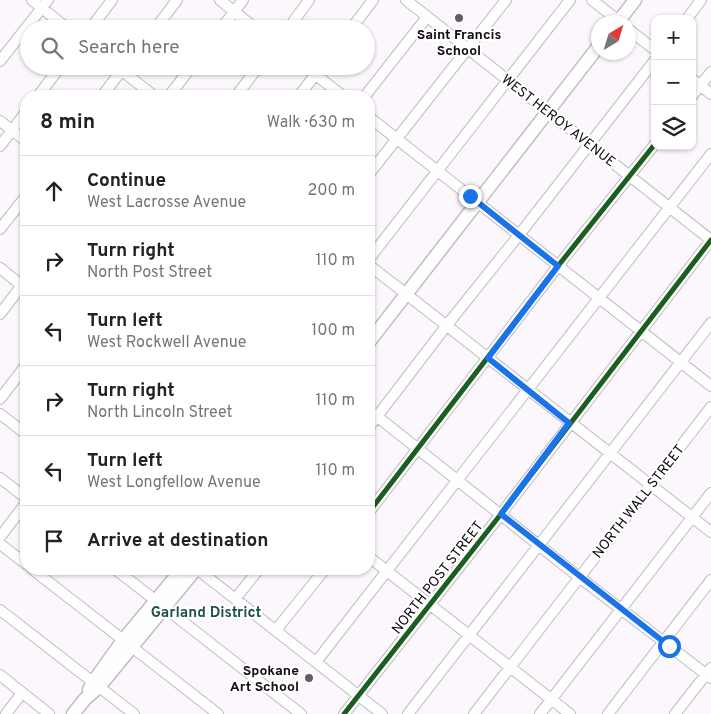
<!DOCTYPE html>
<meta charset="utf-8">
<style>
body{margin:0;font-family:Overpass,sans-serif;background:#f6f6f6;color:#222}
.controls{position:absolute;right:15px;top:15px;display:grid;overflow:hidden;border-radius:10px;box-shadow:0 1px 4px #0004}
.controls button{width:45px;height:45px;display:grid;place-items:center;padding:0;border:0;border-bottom:1px solid #e0e0e0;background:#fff;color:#222;font:25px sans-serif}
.compass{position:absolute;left:591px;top:15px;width:45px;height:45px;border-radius:50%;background:#fff;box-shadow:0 1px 4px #0004;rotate:38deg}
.stop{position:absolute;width:15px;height:15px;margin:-11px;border:4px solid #1a73e8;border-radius:50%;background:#fff}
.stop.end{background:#1a73e8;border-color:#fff;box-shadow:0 1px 5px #0008}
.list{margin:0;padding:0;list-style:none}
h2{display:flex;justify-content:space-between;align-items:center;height:65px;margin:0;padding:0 20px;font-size:21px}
h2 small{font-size:16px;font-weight:400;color:#767676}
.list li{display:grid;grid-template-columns:32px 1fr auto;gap:15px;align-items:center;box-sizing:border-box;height:70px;padding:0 20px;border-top:1px solid #e0e0e0}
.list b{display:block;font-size:19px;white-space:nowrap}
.list p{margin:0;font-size:16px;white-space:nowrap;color:#767676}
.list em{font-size:16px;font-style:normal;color:#767676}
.icon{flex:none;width:28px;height:28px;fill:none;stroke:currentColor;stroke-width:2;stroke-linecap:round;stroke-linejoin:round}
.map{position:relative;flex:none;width:711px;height:714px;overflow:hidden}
.search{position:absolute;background:#fff;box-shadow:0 1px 4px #0004;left:20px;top:20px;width:355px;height:55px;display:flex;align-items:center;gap:12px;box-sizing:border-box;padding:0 18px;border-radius:28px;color:#767676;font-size:19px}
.panel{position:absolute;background:#fff;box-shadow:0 1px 4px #0004;left:20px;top:90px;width:355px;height:485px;border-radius:20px}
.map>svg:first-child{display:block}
</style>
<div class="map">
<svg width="711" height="714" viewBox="0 0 711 714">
<rect width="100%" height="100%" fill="#fcf7fc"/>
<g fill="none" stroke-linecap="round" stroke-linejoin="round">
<g stroke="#c1bcc1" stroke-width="12">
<path id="minor" d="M32,0L68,29
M220,0L256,29
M406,0L711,240
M592,0L620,22
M687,19L701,0
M90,29L112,0
M155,29L177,0
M221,29L243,0
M288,29L309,0
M351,29L373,0
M628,29L655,50
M0,61L48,0
M116,66L154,96
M304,66L343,96
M692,79L711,94
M38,96L61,66
M102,96L125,66
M169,96L192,66
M236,96L259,66
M299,96L322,66
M365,96L427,17
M692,96L711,72
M369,117L711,386
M0,121L26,141
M0,146L26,112
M369,174L506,0
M0,229L26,196
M369,259L570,0
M369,265L711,532
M0,268L26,289
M0,314L26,280
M0,399L26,365
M369,410L579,577L711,678
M0,414L26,434
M369,427L447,325L519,235L655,60
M0,478L26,498
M369,512L558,266L655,144
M0,537L26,503
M0,544L26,564
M369,557L570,714
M32,569L218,714
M115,569L155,600
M197,569L382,714
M235,599L259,569
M164,607L301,714
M0,610L134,714
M276,630L325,569
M316,662L711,154
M0,675L49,714
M6,714L22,693
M344,714L501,514L711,240
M408,714L711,323
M474,714L711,407
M540,714L711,493
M608,714L711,580
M675,714L711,668"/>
</g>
<g stroke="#c1bcc1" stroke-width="15">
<path id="major" d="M618,22L635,0
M369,342L598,47
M89,690L93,682L123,640L182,569
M73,714L85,699L99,687L196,569"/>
</g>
<use href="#minor" stroke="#fffeff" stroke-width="10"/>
<use href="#major" stroke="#fffeff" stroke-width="12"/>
<g stroke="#fff" stroke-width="8">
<path id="cycleway" d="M369,512L558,266L655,144
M344,714L501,514L711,240"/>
</g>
<use href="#cycleway" stroke="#1b5e20" stroke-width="5"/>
</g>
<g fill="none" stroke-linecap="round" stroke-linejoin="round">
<path stroke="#1a73e8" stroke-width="6" d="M470,196L558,266L488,358L569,423L501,514L669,646"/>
</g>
<g fill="#635e63" stroke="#fff" stroke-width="2">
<circle cx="459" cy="18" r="5"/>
<circle cx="309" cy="678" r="5"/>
</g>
<g text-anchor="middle" stroke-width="4.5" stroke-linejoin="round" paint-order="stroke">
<g font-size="14" font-weight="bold" fill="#100b11" stroke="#fff">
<text x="459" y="39">Saint Francis<tspan x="459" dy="16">School</tspan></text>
<text x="299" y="675" text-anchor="end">Spokane<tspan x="299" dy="16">Art School</tspan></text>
</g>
<g font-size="14" fill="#100b11" stroke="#fff">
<text transform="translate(559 120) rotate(38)" y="5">WEST HEROY AVENUE</text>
<text transform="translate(638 501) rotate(-52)" y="5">NORTH WALL STREET</text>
<text transform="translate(437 577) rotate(-52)" y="5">NORTH POST STREET</text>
</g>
<g font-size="15" font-weight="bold" fill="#1c5349" stroke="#fff">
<text x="206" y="617">Garland District</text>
</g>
</g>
</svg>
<div class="controls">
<button>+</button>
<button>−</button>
<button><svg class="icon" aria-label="layers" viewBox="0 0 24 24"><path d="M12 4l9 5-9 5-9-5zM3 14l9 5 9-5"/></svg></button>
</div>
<svg class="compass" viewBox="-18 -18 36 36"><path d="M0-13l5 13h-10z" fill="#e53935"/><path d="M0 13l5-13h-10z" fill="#767676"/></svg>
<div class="stop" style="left:669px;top:646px"></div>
<div class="stop end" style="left:470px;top:196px"></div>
<div class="search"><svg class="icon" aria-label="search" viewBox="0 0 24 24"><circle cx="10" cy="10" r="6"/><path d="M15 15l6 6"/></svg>Search here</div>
<section class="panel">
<h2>8 min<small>Walk · 630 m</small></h2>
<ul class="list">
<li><svg class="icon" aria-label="ahead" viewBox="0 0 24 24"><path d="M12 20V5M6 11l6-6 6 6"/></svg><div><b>Continue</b><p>West Lacrosse Avenue</p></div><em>200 m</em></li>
<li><svg class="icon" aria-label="right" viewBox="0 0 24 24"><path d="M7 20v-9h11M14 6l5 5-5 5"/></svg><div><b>Turn right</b><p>North Post Street</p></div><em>110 m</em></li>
<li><svg class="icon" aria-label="left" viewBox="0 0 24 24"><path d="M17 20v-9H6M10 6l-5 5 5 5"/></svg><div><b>Turn left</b><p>West Rockwell Avenue</p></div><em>100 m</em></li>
<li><svg class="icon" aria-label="right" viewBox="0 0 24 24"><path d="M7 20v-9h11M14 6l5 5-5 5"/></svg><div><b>Turn right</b><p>North Lincoln Street</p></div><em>110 m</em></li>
<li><svg class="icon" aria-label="left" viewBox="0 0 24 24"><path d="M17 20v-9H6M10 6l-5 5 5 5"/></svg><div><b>Turn left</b><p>West Longfellow Avenue</p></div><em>110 m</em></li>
<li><svg class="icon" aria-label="arrive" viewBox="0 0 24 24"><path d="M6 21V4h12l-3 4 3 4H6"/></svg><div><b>Arrive at destination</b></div></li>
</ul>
</section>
</div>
